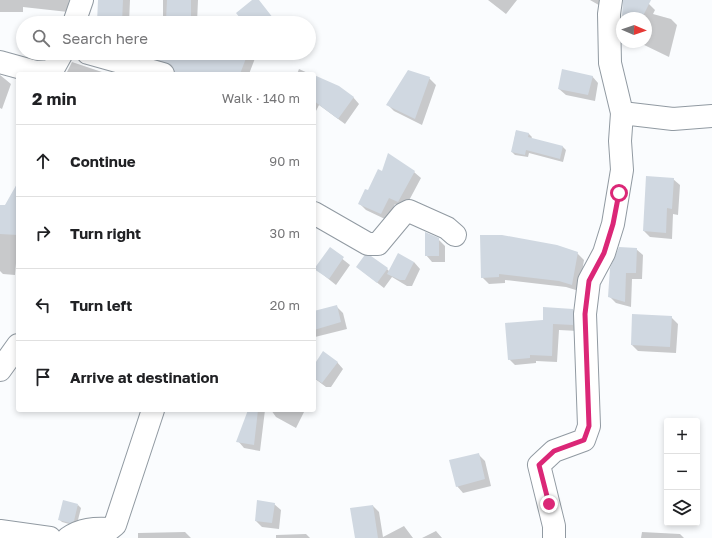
<!DOCTYPE html>
<meta charset="utf-8">
<style>
body{margin:0;font-family:"Golos Text",sans-serif;background:#f2f2f2;color:#202124}
.controls{position:absolute;right:12px;bottom:12px;display:grid;overflow:hidden;border-radius:4px;box-shadow:0 2px 6px #0003}
.controls button{width:36px;height:36px;display:grid;place-items:center;padding:0;border:0;border-bottom:1px solid #e0e0e0;background:#fff;color:#202124;font:20px sans-serif}
.compass{position:absolute;left:616px;top:12px;width:36px;height:36px;border-radius:50%;background:#fff;box-shadow:0 2px 6px #0003;rotate:92deg}
.stop{position:absolute;width:12px;height:12px;margin:-9px;border:3px solid #db2777;border-radius:50%;background:#fff}
.stop.end{background:#db2777;border-color:#fff;box-shadow:0 1px 4px #0008}
.list{margin:0;padding:0;list-style:none}
h2{display:flex;justify-content:space-between;align-items:center;height:52px;margin:0;padding:0 16px;font-size:17px}
h2 small{font-size:13px;font-weight:400;color:#757577}
.list li{display:grid;grid-template-columns:26px 1fr auto;gap:12px;align-items:center;box-sizing:border-box;height:72px;padding:0 16px;border-top:1px solid #e0e0e0}
.list b{display:block;font-size:15px;white-space:nowrap}
.list em{font-size:13px;font-style:normal;color:#757577}
.icon{flex:none;width:22px;height:22px;fill:none;stroke:currentColor;stroke-width:2;stroke-linecap:round;stroke-linejoin:round}
.map{position:relative;flex:none;width:712px;height:538px;overflow:hidden}
.search{position:absolute;background:#fff;box-shadow:0 2px 6px #0003;left:16px;top:16px;width:300px;height:44px;display:flex;align-items:center;gap:10px;box-sizing:border-box;padding:0 14px;border-radius:22px;color:#757577;font-size:15px}
.panel{position:absolute;background:#fff;box-shadow:0 2px 6px #0003;left:16px;top:72px;width:300px;height:340px;border-radius:4px}
.map>svg:first-child{display:block}
</style>
<div class="map">
<svg width="712" height="538" viewBox="0 0 712 538">
<rect width="100%" height="100%" fill="#fafcfe"/>
<path fill="#0003" d="M0,0H69L68,12L23,7V12H0Z
M99,0H130L129,23H89H98Z
M163,0H198L197,23H163Z
M488,0H517L506,14Z
M590,0H607L604,8Z
M624,0H640L649,4L655,10L653,14L671,19L677,25L669,57L638,42H646V18H624Z
M150,53H201V74H176V71L158,64L150,57Z
M218,53H257L249,74H212Z
M72,62L108,74H66Z
M299,69L310,74H297Z
M0,75L11,84L2,109L0,108Z
M314,76L353,97L359,104L345,124L319,105L314,115Z
M592,76L598,83L595,101L566,95L559,89Z
M429,78L436,85L422,125L394,111L388,105Z
M516,131L529,134L532,137L531,139L563,147L566,150L563,162L529,153L528,157L515,155L512,152Z
M414,172L421,178L405,208L395,204L387,220L366,210L359,203L383,173Z
M673,179L680,185L678,215L673,214L672,239L650,237L644,231Z
M18,184V241L15,275L3,274L0,271V210L5,206Z
M438,239L445,246V262H432L426,255Z
M330,249L350,265L336,285L316,269Z
M636,249L643,255L642,279H632L631,307L616,303L609,296Z
M577,253L584,260L579,291L566,287L505,280V283L489,284L482,277Z
M414,262L420,269L412,286H407L392,277L384,288L357,267L387,269L390,272Z
M336,306L343,313L347,329L315,337L314,312Z
M573,310L579,316L578,331L559,330L557,362L536,361V363L515,365L509,359L544,321Z
M671,317L678,324L676,353L638,351L632,345Z
M337,362L343,369L331,387H326L314,378V366Z
M250,410H265L260,451L244,448L238,441Z
M271,410H305L296,428L276,417Z
M478,454L485,461L491,486L463,493L457,486Z
M274,504L281,510L279,529L262,527L256,521Z
M78,505L81,508L77,524L73,525L62,522L59,519Z
M373,506L379,512L383,537L404,526L413,538H358Z
M436,531L442,538H422Z
M185,532L191,538H138V533Z
M642,532L680,534L684,538H641Z
M306,534L310,538H276V535Z"/>
<path fill="#d0d8e1" d="M98,0H123L122,23H97Z
M167,0H191V20H166Z
M252,0H259L277,23H244L236,13Z
M623,0H651L642,18H622Z
M164,53H248L240,74H175L172,65L150,57V56L164,57Z
M562,69L593,76L588,95L558,89Z
M408,70L430,77L415,119L386,105Z
M314,75L339,86L354,97L338,119L314,101Z
M516,130L529,133L528,137L563,146L560,159L526,150L525,155L511,152Z
M388,153L415,171L398,202L389,198L381,214L358,204L365,189L368,190L378,169L382,171Z
M646,176L674,178L672,209L667,208L666,233L643,231Z
M18,182V235L0,234V205H5Z
M425,232L439,238V256H425Z
M480,235H502L557,245L578,252L572,285L559,281L499,274V277L481,278Z
M330,247L344,257L329,279L314,269Z
M619,247L637,248L636,273H626L625,302L608,297L610,268Z
M398,253L414,262L405,280H400L387,274Z
M364,256H371L388,268L377,283L356,267Z
M337,305L341,322L314,330V311Z
M543,307L573,309V325L553,324L552,356L530,355V358L508,360L505,323L543,320Z
M632,314L672,316L670,347L631,345Z
M323,351L338,362L322,383L314,378V365Z
M248,410H258L254,445L236,442Z
M479,453L485,479L456,487L449,460Z
M63,500L78,504L74,521L70,523L58,520Z
M257,500L275,503L272,523L255,521Z
M373,505L378,538H355L350,508Z"/>
<g fill="none" stroke-linecap="round" stroke-linejoin="round">
<g stroke="#919aa2" stroke-width="24">
<path id="minor" d="M611,0L609,14L610,63L622,113L673,119L712,116
M74,23L82,0
M88,53L163,74
M0,62L36,72L52,71L62,53
M314,213L368,244H378L403,214L409,211L447,228L455,235
M0,370L18,345
M0,531L50,538
M68,538C81,529 94,528 110,529L115,525L153,410
M554,538V526L539,465L554,451L584,440L589,426L585,314L589,281L604,253L613,224L622,170L620,141L622,113"/>
</g>
<use href="#minor" stroke="#fff" stroke-width="22"/>
</g>
<g fill="none" stroke-linecap="round" stroke-linejoin="round">
<path stroke="#db2777" stroke-width="5" d="M549,504L539,465L554,451L584,440L589,426L585,314L589,281L604,253L613,224L619,193"/>
</g>
</svg>
<div class="controls">
<button>+</button>
<button>−</button>
<button><svg class="icon" aria-label="layers" viewBox="0 0 24 24"><path d="M12 4l9 5-9 5-9-5zM3 14l9 5 9-5"/></svg></button>
</div>
<svg class="compass" viewBox="-18 -18 36 36"><path d="M0-13l5 13h-10z" fill="#e53935"/><path d="M0 13l5-13h-10z" fill="#757577"/></svg>
<div class="stop" style="left:619px;top:193px"></div>
<div class="stop end" style="left:549px;top:504px"></div>
<div class="search"><svg class="icon" aria-label="search" viewBox="0 0 24 24"><circle cx="10" cy="10" r="6"/><path d="M15 15l6 6"/></svg>Search here</div>
<section class="panel">
<h2>2 min<small>Walk · 140 m</small></h2>
<ul class="list">
<li><svg class="icon" aria-label="ahead" viewBox="0 0 24 24"><path d="M12 20V5M6 11l6-6 6 6"/></svg><div><b>Continue</b></div><em>90 m</em></li>
<li><svg class="icon" aria-label="right" viewBox="0 0 24 24"><path d="M7 20v-9h11M14 6l5 5-5 5"/></svg><div><b>Turn right</b></div><em>30 m</em></li>
<li><svg class="icon" aria-label="left" viewBox="0 0 24 24"><path d="M17 20v-9H6M10 6l-5 5 5 5"/></svg><div><b>Turn left</b></div><em>20 m</em></li>
<li><svg class="icon" aria-label="arrive" viewBox="0 0 24 24"><path d="M6 21V4h12l-3 4 3 4H6"/></svg><div><b>Arrive at destination</b></div></li>
</ul>
</section>
</div>
